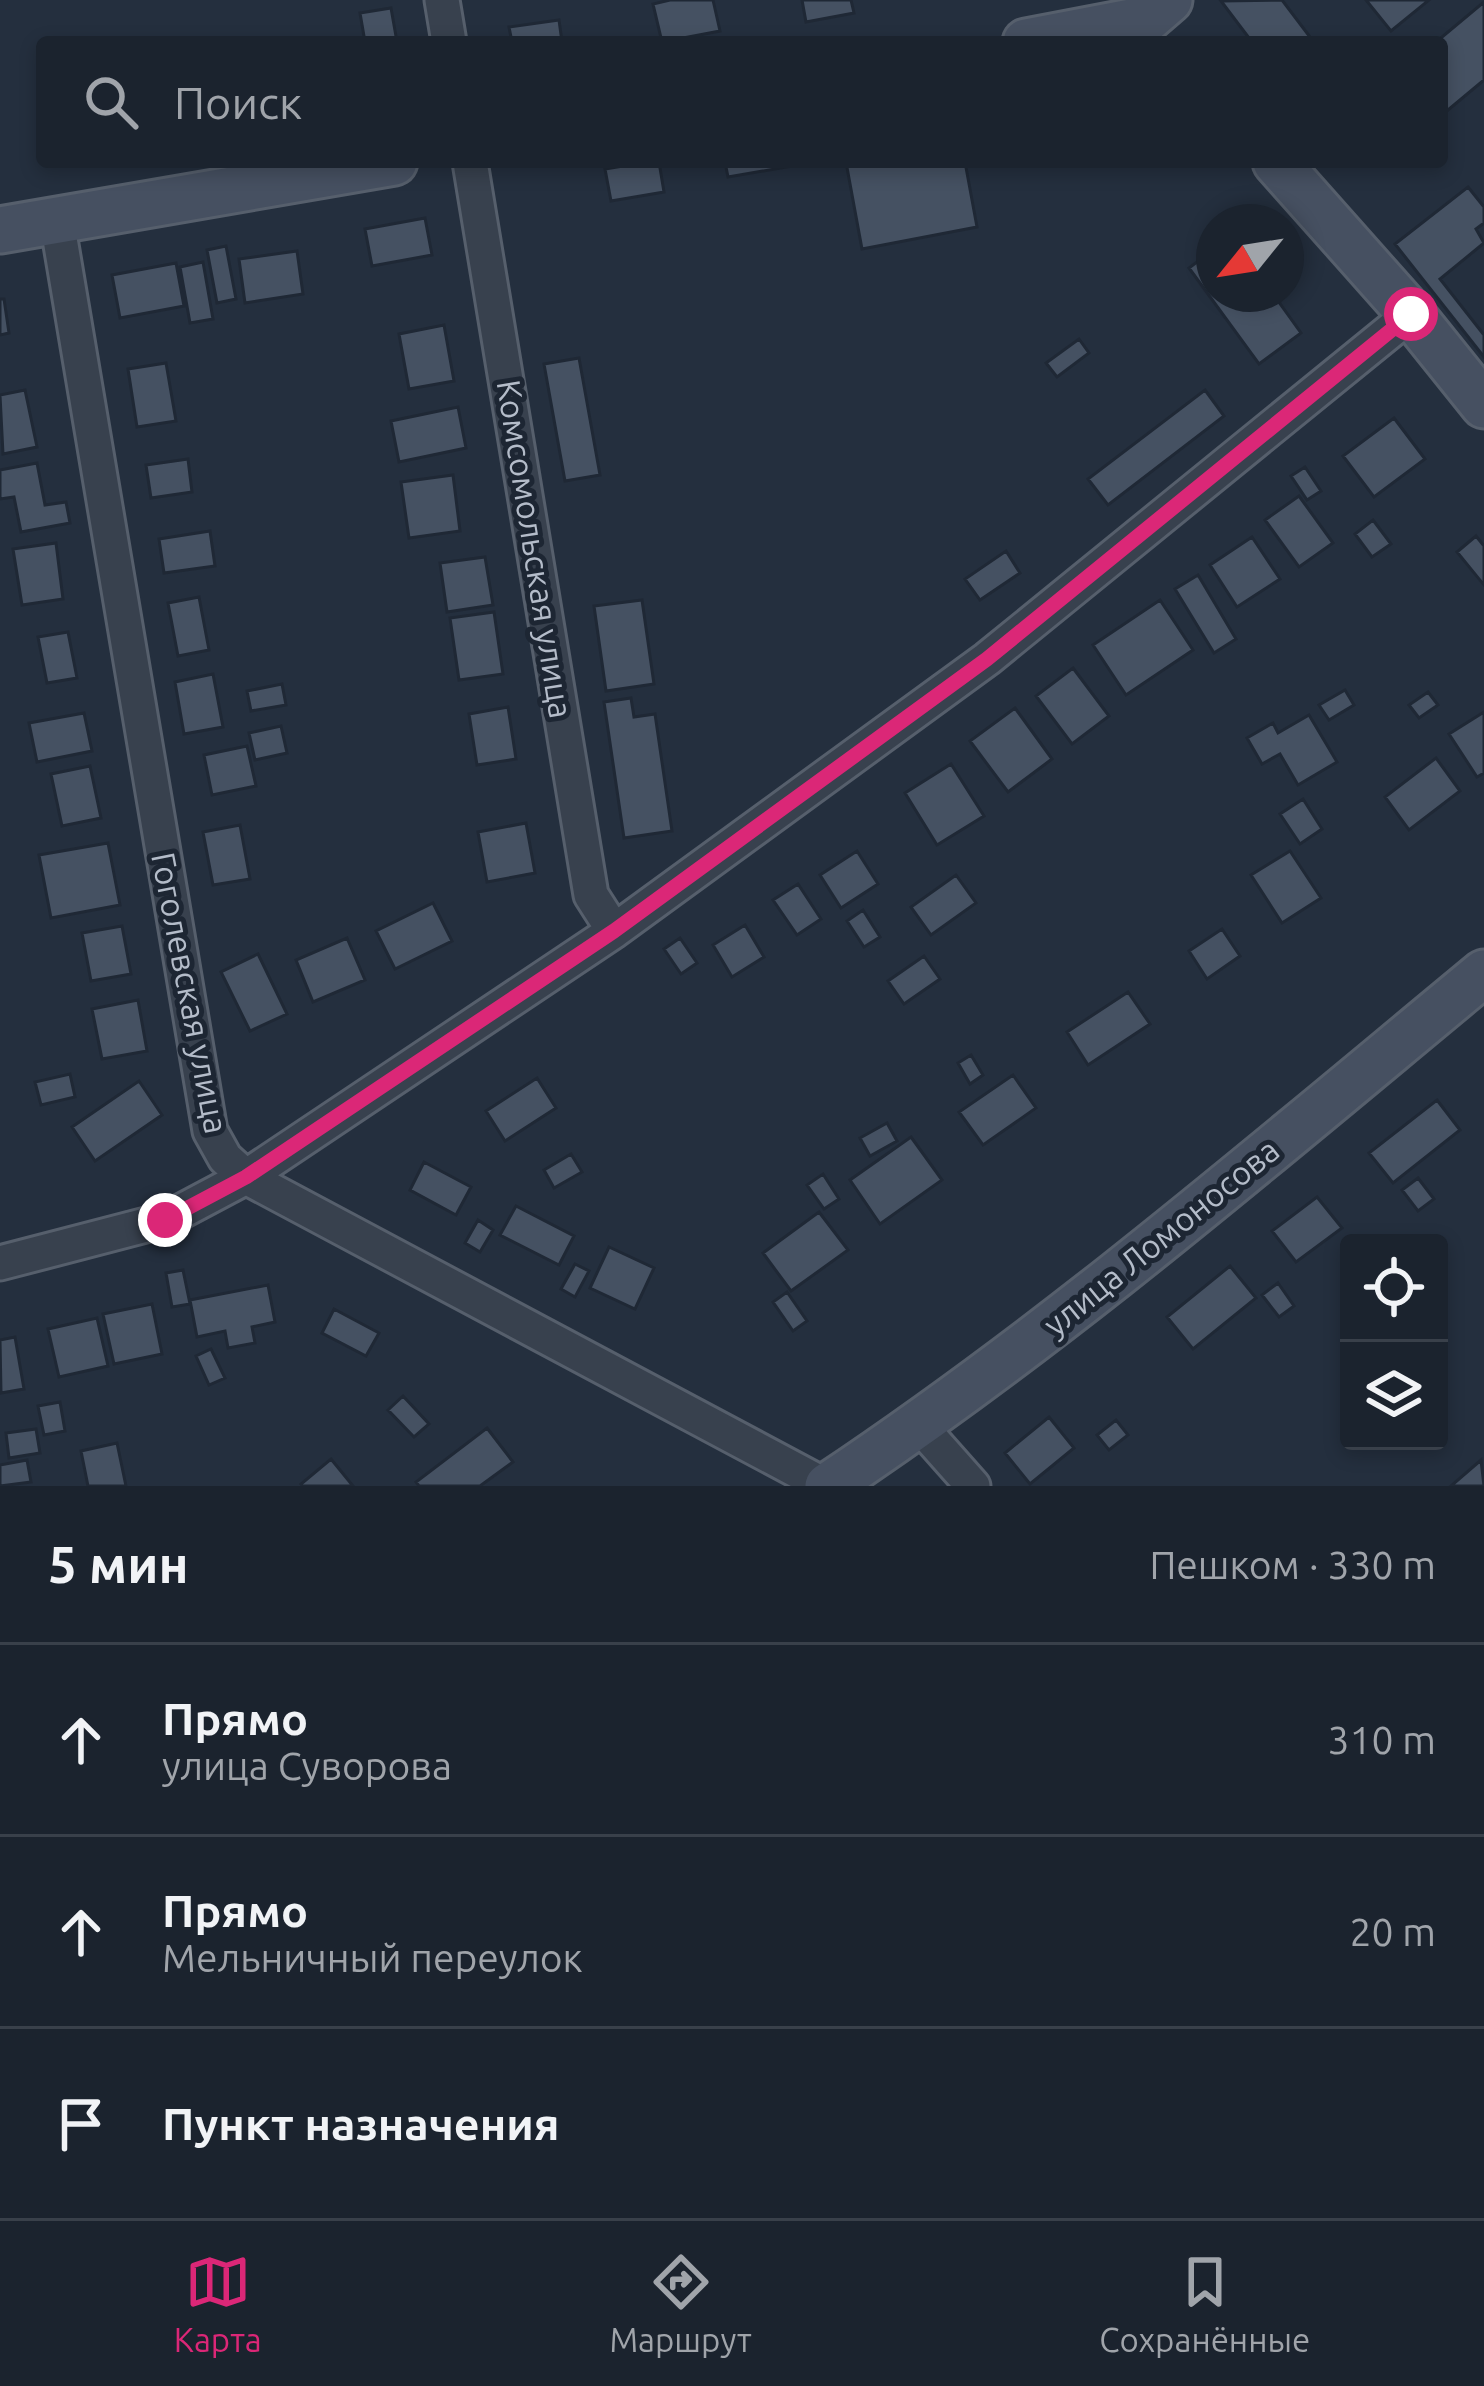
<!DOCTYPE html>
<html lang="ru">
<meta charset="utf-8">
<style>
body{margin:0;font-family:Ubuntu,sans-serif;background:#282f3a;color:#f1f3f6}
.controls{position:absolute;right:36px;bottom:36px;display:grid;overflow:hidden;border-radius:12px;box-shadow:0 6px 18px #0003}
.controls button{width:108px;height:108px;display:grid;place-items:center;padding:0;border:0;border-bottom:3px solid #39404a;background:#1b232e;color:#f1f3f6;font:60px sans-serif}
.compass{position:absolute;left:1196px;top:204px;width:108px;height:108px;border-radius:50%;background:#1b232e;box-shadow:0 6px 18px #0003;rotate:240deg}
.stop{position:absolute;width:36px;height:36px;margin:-27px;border:9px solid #db2777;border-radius:50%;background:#fff}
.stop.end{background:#db2777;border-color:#fff;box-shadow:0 3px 12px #0008}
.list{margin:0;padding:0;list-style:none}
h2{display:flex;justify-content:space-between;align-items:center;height:156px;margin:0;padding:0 48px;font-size:51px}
h2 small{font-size:39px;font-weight:400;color:#a0a4aa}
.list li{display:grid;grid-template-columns:78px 1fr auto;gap:36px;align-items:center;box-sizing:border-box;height:192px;padding:0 48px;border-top:3px solid #39404a}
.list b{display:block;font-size:45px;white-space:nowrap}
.list p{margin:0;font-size:39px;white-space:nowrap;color:#a0a4aa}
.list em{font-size:39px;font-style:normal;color:#a0a4aa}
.icon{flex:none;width:66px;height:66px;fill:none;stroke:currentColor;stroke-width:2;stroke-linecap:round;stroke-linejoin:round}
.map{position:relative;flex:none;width:1484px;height:1486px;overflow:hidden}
.search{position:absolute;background:#1b232e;box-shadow:0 6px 18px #0003;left:36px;right:36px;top:36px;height:132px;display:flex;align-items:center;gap:30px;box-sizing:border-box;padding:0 42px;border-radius:12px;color:#a0a4aa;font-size:45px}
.sheet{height:732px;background:#1b232e}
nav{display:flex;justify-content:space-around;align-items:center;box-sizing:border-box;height:168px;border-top:3px solid #39404a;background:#1b232e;font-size:33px;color:#a0a4aa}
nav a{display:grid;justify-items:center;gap:6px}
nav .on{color:#db2777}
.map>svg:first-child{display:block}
</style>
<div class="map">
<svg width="1484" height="1486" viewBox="0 0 1484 1486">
<rect width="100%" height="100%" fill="#242f3e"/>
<path fill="#455162" stroke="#1f2835" stroke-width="3" d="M670,0H713L720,31L662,42L653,4Z
M802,0H851L854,13L806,22Z
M1282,0L1310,37L1303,42H1252L1221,1Z
M1366,0H1429L1391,31Z
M1484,2V80L1442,115V42H1436Z
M391,8L397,42H365L360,13Z
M559,20L562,42H512L509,27Z
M647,162H659L664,192L611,201L605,169Z
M725,162H798V165L728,177Z
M846,162H965L977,227L862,249Z
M1468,187L1484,207V223L1476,229L1484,243L1440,279L1484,335V357L1395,244Z
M425,218L432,255L372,266L365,229Z
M226,246L236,299L217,303L207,250Z
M1214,249V294H1273L1301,333L1259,364L1189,268Z
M297,251L303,294L245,303L239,259Z
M203,262L213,319L190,323L180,267Z
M176,263L184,306L120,318L112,275Z
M0,299H4L9,333L0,335Z
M444,325L454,381L409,389L399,334Z
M1079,339L1089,353L1057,377L1046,363Z
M579,358L600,475L565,481L544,364Z
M166,363L176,421L137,427L128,369Z
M25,390L37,447L3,454L0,395Z
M1205,390L1224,416L1108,505L1088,479Z
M458,407L466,448L399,462L391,421Z
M1394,418L1425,459L1374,497L1343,456Z
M188,459L192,492L151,498L146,465Z
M37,463L45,505L66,502L70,523L21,532L14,497L0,499V470Z
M1305,467L1321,491L1307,500L1291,476Z
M453,475L460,531L409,538L401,482Z
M1299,496L1333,543L1299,567L1265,520Z
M1373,520L1391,544L1372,557L1355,534Z
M210,531L215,566L164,573L159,539Z
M1476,536L1484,546V585L1457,552Z
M1252,537L1280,579L1237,607L1210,565Z
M56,543L63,599L22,605L13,549Z
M1006,551L1020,573L980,600L965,579Z
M485,557L493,605L447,612L440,563Z
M1198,575L1236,639L1214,653L1175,589Z
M199,597L209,650L178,656L168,603Z
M642,600L654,684L606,691L594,606Z
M1160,600L1193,650L1126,695L1093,645Z
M494,612L503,674L459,680L450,618Z
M68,632L77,678L47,683L38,637Z
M1073,668L1109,716L1072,744L1036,696Z
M213,674L223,727L184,734L175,682Z
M282,684L286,705L251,711L247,691Z
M1345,690L1354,705L1329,720L1319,705Z
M1428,692L1438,705L1419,718L1409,705Z
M631,698L634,717L655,714L672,831L624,838L604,702Z
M508,707L516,759L477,765L469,714Z
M1015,708L1052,759L1008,792L970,741Z
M1484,712V773L1477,777L1449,734Z
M84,713L92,751L37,762L29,723Z
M1309,715L1337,762L1298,785L1280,754L1262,764L1247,738L1273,723L1278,733Z
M281,726L287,753L255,760L249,733Z
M247,746L256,786L212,795L204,755Z
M1436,758L1460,791L1409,830L1385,797Z
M951,764L984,816L937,845L905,793Z
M90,766L101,818L62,826L51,774Z
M1303,799L1322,829L1300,844L1280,814Z
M526,823L535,873L487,882L478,832Z
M240,825L250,879L213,885L203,832Z
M108,843L120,905L51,918L39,855Z
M857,851L878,884L841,908L820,875Z
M1290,851L1321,898L1282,923L1251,875Z
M956,875L976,903L931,935L911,907Z
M798,884L821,919L797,935L773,900Z
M433,903L452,941L395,969L376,931Z
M863,910L880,937L864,947L847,921Z
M745,925L764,957L732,977L713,945Z
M122,926L131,974L91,981L82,933Z
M1222,929L1240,956L1207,979L1189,951Z
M347,938L365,980L313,1002L296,960Z
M680,938L697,963L681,974L664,949Z
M258,954L287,1014L250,1031L221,972Z
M924,956L940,979L904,1004L888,981Z
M1128,992L1150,1024L1088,1065L1067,1032Z
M138,1000L147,1051L102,1059L92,1009Z
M971,1055L983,1075L970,1084L958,1063Z
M70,1074L75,1097L41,1105L35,1082Z
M1013,1075L1036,1108L983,1145L959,1112Z
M537,1078L556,1108L505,1141L486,1111Z
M139,1081L162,1115L95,1161L72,1127Z
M1437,1100L1460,1130L1393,1183L1369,1153Z
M887,1123L897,1141L870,1156L860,1138Z
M911,1137L942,1180L880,1224L850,1180Z
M571,1154L582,1172L554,1188L544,1170Z
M424,1162L471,1187L456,1215L410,1190Z
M823,1174L839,1199L824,1209L807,1185Z
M1418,1178L1434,1199L1418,1211L1402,1190Z
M1317,1197L1342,1228L1296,1262L1272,1231Z
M516,1206L574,1236L559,1265L500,1235Z
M819,1212L848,1250L791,1291L763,1253Z
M478,1220L493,1230L480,1252L465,1243Z
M609,1247L654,1268L635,1309L590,1288Z
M575,1264L589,1271L575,1297L561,1289Z
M1230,1266L1256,1298L1193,1349L1167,1317Z
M183,1270L190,1304L172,1307L166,1273Z
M1278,1283L1294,1306L1279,1317L1262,1295Z
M268,1285L275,1322L252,1327L255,1343L228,1348L225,1331L197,1337L190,1300Z
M787,1292L807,1321L793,1331L773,1302Z
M152,1304L162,1354L114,1364L103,1314Z
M334,1309L379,1333L366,1356L322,1333Z
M97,1318L108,1366L59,1377L48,1329Z
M15,1337L24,1389L1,1393L0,1340Z
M211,1349L225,1378L209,1385L196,1356Z
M403,1396L429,1424L414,1437L388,1410Z
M60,1402L65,1431L44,1435L38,1406Z
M1049,1417L1074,1448L1030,1484L1005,1453Z
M1116,1420L1128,1435L1109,1450L1097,1435Z
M487,1428L513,1462L480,1486H419L416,1482Z
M36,1429L40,1453L9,1458L6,1433Z
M117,1443L126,1486H88L81,1451Z
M331,1459L353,1486H303L301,1484Z
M27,1460L31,1482L0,1486V1465Z
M1481,1460L1484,1486H1451Z"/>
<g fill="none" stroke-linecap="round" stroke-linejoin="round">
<g stroke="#565f6c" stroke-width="39">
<path id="minor" d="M442,0L449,42
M470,162L591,895L614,931
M57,221L210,1131L225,1158L246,1177L826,1486
M0,1263L165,1220L246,1177L614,931L987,659L1411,314
M919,1425L973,1486"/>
</g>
<g stroke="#565f6c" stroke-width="51">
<path id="secondary" d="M1026,42L1147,19L1169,0
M1276,162L1411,314L1484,405
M0,230L394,162
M828,1486C1059,1332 1270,1150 1484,973"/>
</g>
<use href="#minor" stroke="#38414e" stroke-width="33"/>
<use href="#secondary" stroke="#465061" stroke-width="45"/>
</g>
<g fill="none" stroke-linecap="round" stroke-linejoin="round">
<path stroke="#db2777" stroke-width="15" d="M165,1220L246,1177L614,931L987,659L1411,314"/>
</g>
<g text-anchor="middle" stroke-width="10" stroke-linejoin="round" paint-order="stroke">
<g font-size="33" fill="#b4bcc9" stroke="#1d2633">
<text transform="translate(535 549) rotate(81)" y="12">Комсомольская улица</text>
<text transform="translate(190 993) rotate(79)" y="12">Гоголевская улица</text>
<text transform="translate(1161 1237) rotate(-39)" y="12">улица Ломоносова</text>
</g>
</g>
</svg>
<div class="controls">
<button><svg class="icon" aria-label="locate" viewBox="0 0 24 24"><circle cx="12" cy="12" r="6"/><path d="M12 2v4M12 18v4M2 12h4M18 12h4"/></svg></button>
<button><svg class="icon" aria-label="layers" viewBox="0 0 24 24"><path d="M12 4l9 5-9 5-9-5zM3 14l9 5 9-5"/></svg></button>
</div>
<svg class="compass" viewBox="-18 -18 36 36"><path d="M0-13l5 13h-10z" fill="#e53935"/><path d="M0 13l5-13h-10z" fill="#a0a4aa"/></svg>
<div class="stop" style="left:1411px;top:314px"></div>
<div class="stop end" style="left:165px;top:1220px"></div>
<div class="search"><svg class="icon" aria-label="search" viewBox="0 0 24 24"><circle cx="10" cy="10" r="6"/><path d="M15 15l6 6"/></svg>Поиск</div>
</div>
<section class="sheet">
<h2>5 мин<small>Пешком · 330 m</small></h2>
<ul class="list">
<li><svg class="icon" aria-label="ahead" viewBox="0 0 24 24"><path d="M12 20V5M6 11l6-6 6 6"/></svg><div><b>Прямо</b><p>улица Суворова</p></div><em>310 m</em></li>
<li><svg class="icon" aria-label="ahead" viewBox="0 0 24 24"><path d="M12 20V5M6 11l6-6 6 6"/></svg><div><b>Прямо</b><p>Мельничный переулок</p></div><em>20 m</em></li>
<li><svg class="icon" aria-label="arrive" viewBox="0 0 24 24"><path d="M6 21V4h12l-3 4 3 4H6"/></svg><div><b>Пункт назначения</b></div></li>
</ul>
</section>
<nav>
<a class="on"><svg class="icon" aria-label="map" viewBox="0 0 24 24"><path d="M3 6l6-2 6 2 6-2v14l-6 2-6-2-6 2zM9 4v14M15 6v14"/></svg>Карта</a>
<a><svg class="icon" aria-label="directions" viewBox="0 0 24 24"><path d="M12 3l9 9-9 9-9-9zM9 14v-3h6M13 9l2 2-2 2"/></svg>Маршрут</a>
<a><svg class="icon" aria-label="saved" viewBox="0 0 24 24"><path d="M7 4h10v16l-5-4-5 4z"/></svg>Сохранённые</a>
</nav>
